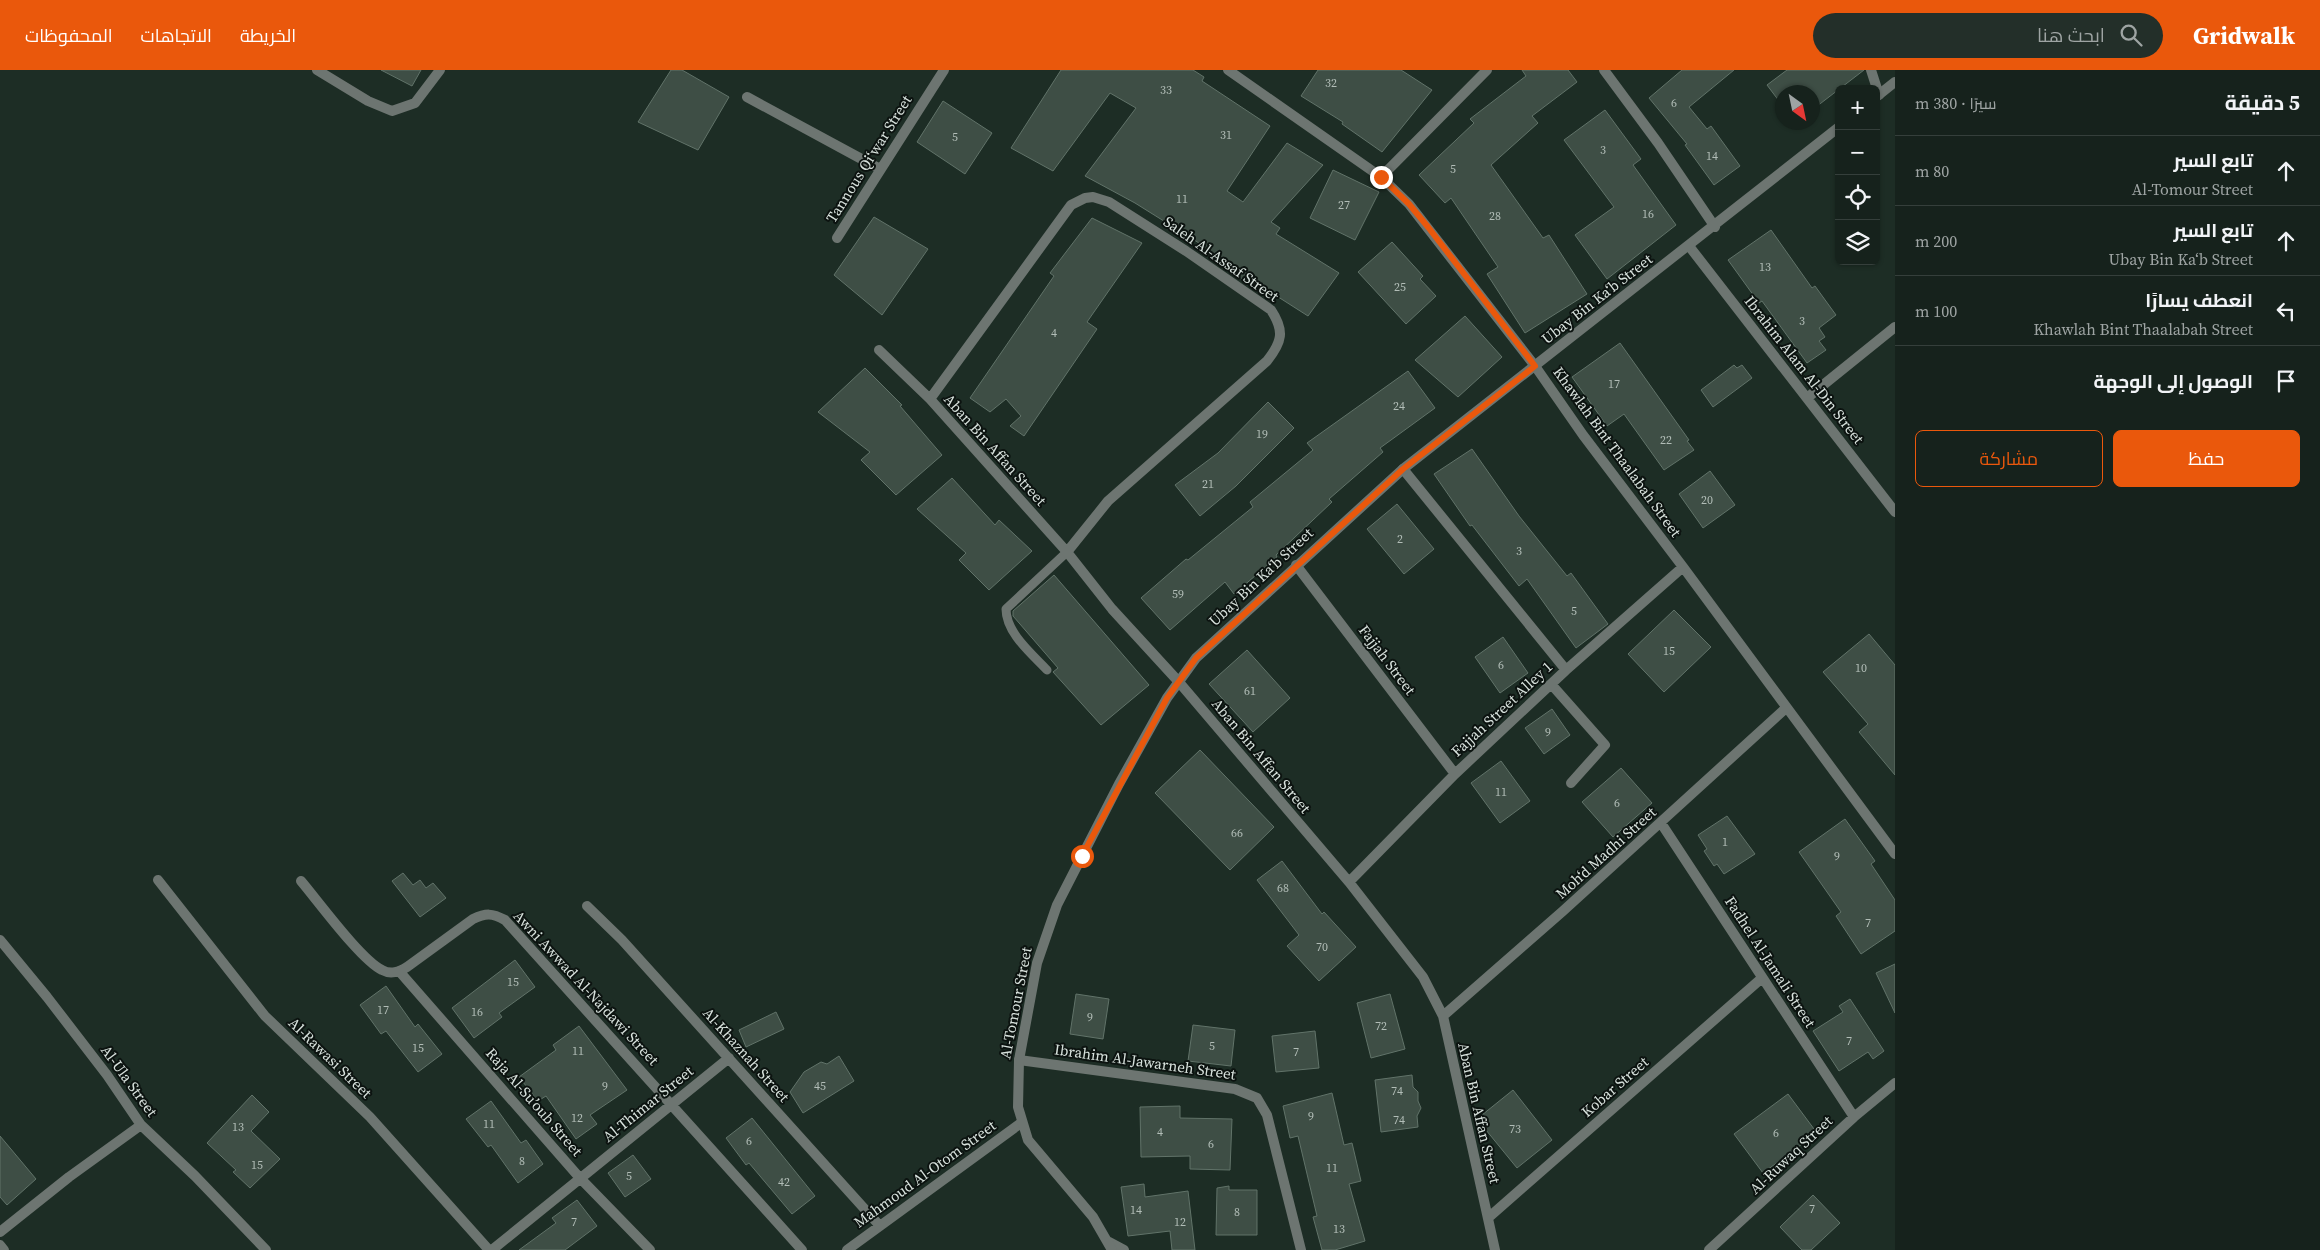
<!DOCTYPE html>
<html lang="ar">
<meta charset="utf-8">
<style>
body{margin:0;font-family:"Source Serif 4",Cairo,serif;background:#232f29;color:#f1f3f6;direction:rtl}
.controls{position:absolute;right:15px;top:15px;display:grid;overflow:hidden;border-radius:8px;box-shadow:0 1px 4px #0004}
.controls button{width:45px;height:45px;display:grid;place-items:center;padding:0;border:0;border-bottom:1px solid #353f3b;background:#16221c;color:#f1f3f6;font:25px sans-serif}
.compass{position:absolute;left:1775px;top:15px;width:45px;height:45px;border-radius:50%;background:#16221c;box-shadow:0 1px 4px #0004;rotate:147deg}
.stop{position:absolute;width:15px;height:15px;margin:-11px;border:4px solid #ea580c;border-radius:50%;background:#fff}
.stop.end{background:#ea580c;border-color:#fff;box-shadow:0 1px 5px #0008}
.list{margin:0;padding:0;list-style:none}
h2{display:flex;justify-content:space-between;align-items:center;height:65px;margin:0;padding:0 20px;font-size:21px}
h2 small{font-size:16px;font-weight:400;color:#9ea4a3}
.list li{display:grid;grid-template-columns:32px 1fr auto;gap:15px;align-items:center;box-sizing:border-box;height:70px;padding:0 20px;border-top:1px solid #353f3b}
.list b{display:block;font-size:19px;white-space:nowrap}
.list p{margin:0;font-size:16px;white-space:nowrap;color:#9ea4a3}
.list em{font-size:16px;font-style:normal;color:#9ea4a3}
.actions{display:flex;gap:10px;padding:15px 20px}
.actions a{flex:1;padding:11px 0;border:1px solid #ea580c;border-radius:8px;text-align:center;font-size:18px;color:#ea580c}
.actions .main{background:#ea580c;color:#fff}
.icon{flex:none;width:28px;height:28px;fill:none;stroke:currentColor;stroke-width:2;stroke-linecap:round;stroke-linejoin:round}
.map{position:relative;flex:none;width:1895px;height:1180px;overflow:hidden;direction:ltr}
header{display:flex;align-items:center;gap:30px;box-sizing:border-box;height:70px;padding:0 25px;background:#ea580c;color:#fff}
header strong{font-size:24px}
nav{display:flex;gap:28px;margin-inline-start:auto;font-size:18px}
.search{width:350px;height:45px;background:#232f29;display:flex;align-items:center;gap:12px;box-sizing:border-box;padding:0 18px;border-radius:28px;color:#9ea4a3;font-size:19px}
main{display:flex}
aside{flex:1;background:#16221c}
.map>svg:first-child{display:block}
</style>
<header>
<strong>Gridwalk</strong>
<div class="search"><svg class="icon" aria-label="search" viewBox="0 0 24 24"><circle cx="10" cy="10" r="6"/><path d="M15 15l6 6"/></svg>ابحث هنا</div>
<nav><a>الخريطة</a><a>الاتجاهات</a><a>المحفوظات</a></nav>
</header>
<main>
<aside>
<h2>5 دقيقة<small>سيرًا · 380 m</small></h2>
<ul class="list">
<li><svg class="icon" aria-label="ahead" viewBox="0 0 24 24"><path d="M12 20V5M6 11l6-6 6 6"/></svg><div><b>تابع السير</b><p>Al-Tomour Street</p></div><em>80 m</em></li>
<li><svg class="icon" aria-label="ahead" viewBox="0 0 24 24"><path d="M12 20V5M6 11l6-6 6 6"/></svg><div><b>تابع السير</b><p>Ubay Bin Ka‘b Street</p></div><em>200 m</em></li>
<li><svg class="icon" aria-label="left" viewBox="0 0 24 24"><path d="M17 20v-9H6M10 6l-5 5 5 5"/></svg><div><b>انعطف يسارًا</b><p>Khawlah Bint Thaalabah Street</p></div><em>100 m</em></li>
<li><svg class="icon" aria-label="arrive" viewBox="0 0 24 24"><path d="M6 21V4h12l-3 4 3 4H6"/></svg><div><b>الوصول إلى الوجهة</b></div></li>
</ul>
<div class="actions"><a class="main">حفظ</a><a>مشاركة</a></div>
</aside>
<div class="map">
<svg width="1895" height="1180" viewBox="0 0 1895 1180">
<rect width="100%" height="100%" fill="#1d2d25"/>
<path fill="#3e4e45" stroke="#617369" d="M381,0H421L412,16Z
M671,0H682L729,27L698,80L638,52Z
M1061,0H1193L1204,7L1202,11L1270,56L1227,121L1243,132L1287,73L1323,95L1271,152L1280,158L1276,164L1339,203L1308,246L1250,209L1248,213L1197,176L1199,173L1135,133L1085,106L1136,38L1110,23L1053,101L1011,78Z
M1318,0H1401L1432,20L1382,82L1342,54L1343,52L1301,26Z
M1522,0H1568L1577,12L1532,46L1538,53L1491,95L1543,168L1549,165L1587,224L1525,263L1487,204L1498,197L1451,128L1445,133L1419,105L1474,53L1470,49L1526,6Z
M1682,0H1734L1689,37L1707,59L1711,56L1740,96L1714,115L1685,75L1687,74L1649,28Z
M1787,0H1864L1812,40V22H1782V35L1767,15Z
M943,31L992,63L965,104L917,72Z
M1605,40L1641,89L1633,95L1676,155L1607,209L1575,165L1614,137L1564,70Z
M1333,100L1379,122L1355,170L1310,148Z
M874,147L928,179L882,245L834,205Z
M1092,148L1142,173L1087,252L1097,259L1024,366L1010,356L1021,346L1006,329L990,342L970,328L1054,206L1050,203Z
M1771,160L1812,218L1815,216L1836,245L1819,258L1825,267L1819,271L1826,280L1807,293L1762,231L1759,233L1728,190Z
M1392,172L1423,206L1420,209L1436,226L1406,254L1358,202Z
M1465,246L1502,287L1458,327L1415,290Z
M1620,273L1689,370L1687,371L1694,380L1664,400L1624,344L1607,356L1572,307Z
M1734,295L1737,298L1742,295L1752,308L1713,337L1701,320Z
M865,298L902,335L900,336L942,385L896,425L861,390L870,382L818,342Z
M1408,301L1435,338L1380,378L1383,382L1329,429L1332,432L1276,485L1277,487L1234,524L1225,512L1170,560L1141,528L1186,489L1188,490L1253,437L1250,432L1313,380L1307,373Z
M1268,332L1294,358L1236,416L1200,446L1175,415L1218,383Z
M1472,379L1519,446L1567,506L1571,503L1608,554L1576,578L1527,509L1519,516L1472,455L1470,456L1434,404Z
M1710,401L1735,435L1703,458L1679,424Z
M952,408L995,455L999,450L1032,481L989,520L959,490L966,483L917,439Z
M1397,434L1434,479L1404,504L1367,459Z
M1054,505L1149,615L1101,655L1053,602L1058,598L1013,546V541Z
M1674,540L1711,577L1664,622L1628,584Z
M1869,564L1895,595V705L1859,662L1868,654L1823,602Z
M1503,567L1528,603L1500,623L1475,587Z
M1247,580L1290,628L1253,662L1209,614Z
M1552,639L1570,665L1544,684L1525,658Z
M1200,680L1274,757L1230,800L1155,723Z
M1501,691L1530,731L1500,753L1471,713Z
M1621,698L1652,733L1613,767L1582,732Z
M1727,746L1755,784L1724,804L1717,794L1714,796L1704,781L1707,779L1698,765Z
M1845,749L1875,791L1871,794L1895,830V861L1861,884L1836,846L1841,842L1799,782Z
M1282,791L1322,844L1324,842L1356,877L1319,911L1287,876L1299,865L1257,810Z
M403,803L413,815L420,810L426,818L433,813L446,828L420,847L392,811Z
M515,890L535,917L499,943L502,947L474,968L452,938Z
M1895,894V943L1876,903Z
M386,916L415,957L418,954L442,984L418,1002L386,961L381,964L360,935Z
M1076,924L1109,929L1103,969L1070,964Z
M1390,924L1405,979L1371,988L1357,933Z
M1850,929L1884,981L1873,989L1868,982L1839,1001L1813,961L1843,942L1839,936Z
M776,942L784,959L746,977L739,960Z
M1193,955L1235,960L1231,996L1188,991Z
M579,956L627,1020L590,1045L597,1054L576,1069L546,1026L538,1031L519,1007L556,980L553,975Z
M1315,961L1319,998L1276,1002L1272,966Z
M839,986L854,1011L803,1043L790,1022L804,1002L821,992L827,994Z
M1412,1005L1413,1017L1418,1022V1031L1421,1038L1417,1046L1418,1057L1381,1062L1375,1010Z
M1513,1020L1552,1070L1517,1098L1477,1049Z
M1332,1023L1344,1075L1352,1073L1361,1111L1349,1114L1365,1171L1335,1180H1322L1313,1147L1317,1146L1298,1066L1290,1068L1283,1036Z
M1788,1024L1817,1063L1763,1103L1734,1064Z
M252,1025L269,1042L251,1061L280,1089L250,1118L233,1102L236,1100L207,1073Z
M491,1031L521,1073L526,1070L543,1094L518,1113L491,1075L488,1077L466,1049Z
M1180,1036V1048L1232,1049L1230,1100L1190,1099V1086L1141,1087L1140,1037Z
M752,1048L815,1126L792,1144L749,1093L746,1095L726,1068Z
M0,1066L36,1109L7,1135L0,1127Z
M633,1085L651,1109L625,1127L608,1103Z
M1144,1114L1145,1127L1188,1121L1195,1180H1172L1170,1161L1128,1166L1121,1117Z
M1229,1116V1120H1257V1165H1216L1217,1118Z
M1813,1125L1840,1153L1811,1180H1802L1780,1157Z
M577,1130L597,1156L565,1180H519L556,1153L552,1148Z"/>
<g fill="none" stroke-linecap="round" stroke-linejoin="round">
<path stroke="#6d7571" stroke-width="9" d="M1047,600C1032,584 1006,563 1006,539L1067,482"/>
<path stroke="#6d7571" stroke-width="10" d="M317,0L368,31L392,41L415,33L440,0
M1228,0L1381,107L1409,134L1535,296L1583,365L1683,497L1895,784
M1604,0L1658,73L1715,157
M1871,0L1879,25
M747,27L880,99
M1381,107L1487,0
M837,168L944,0
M1689,176L1895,442
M879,280L930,329L1067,482L1112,539L1178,611L1349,812L1423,907L1443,946L1495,1180
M1807,328L1895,257
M930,329L1071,135L1085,128L1093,127L1109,132L1186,181L1271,240C1285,261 1282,272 1267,291L1108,431L1067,482
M1403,399L1566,600
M1296,495L1455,704
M1551,614L1605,675L1571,713
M1661,753L1854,1047
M158,810L265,946L370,1047L489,1180
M301,811C318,831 361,890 382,900C391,905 399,902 407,897L473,849C486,843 492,843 505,850L802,1180
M1349,812L1455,704L1566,600L1683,497
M587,836L622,870L880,1156
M0,870L47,927L107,1005L141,1055L195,1106L266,1180
M399,901L579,1107L650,1180
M1443,946L1563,841L1786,638
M1019,990L1235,1019L1257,1028L1267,1045L1301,1180
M1488,1148L1762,908
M0,1162L69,1107L141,1055
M1109,1172L1124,1180
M0,1175L4,1180
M492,1180L729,988
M847,1180L1021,1053
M1709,1180L1854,1047L1895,1013"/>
<path stroke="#6d7571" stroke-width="10" d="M1876,27L1895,12
M1112,1180L1093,1147L1028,1070L1018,1037L1019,990L1037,893L1057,835L1119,714L1167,628L1196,588L1403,399L1839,57"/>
</g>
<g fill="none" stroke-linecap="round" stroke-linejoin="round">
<path stroke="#ea580c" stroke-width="6" d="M1082,786L1167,628L1196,588L1403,399L1535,296L1428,157L1409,134L1381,107"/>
</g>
<g text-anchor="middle" stroke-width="4" stroke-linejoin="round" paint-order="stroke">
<g font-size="12" fill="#b2bdb7">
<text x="1331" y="17">32</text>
<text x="1166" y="24">33</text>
<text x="1674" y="37">6</text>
<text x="1226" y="69">31</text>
<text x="955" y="71">5</text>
<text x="1603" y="84">3</text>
<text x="1712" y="90">14</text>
<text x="1453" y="103">5</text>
<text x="1182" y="133">11</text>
<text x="1344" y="139">27</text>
<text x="1648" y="148">16</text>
<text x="1495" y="150">28</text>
<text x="1765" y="201">13</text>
<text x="1400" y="221">25</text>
<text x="1802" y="255">3</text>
<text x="1054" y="267">4</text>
<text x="1614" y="318">17</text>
<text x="1399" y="340">24</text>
<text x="1262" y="368">19</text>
<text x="1666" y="374">22</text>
<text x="1208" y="418">21</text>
<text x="1707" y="434">20</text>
<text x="1400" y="473">2</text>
<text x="1519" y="485">3</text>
<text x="1178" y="528">59</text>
<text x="1574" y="545">5</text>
<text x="1669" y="585">15</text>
<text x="1501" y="599">6</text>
<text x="1861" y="602">10</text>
<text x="1250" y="625">61</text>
<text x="1548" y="666">9</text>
<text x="1501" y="726">11</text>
<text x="1617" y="737">6</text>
<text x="1237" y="767">66</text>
<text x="1725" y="776">1</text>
<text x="1837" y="790">9</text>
<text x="1283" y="822">68</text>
<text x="1868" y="857">7</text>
<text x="1322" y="881">70</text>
<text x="513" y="916">15</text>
<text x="383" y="944">17</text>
<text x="477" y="946">16</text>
<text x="1090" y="951">9</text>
<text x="1381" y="960">72</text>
<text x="1849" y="975">7</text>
<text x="1212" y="980">5</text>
<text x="418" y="982">15</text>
<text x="578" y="985">11</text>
<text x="1296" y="986">7</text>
<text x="605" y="1020">9</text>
<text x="820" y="1020">45</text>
<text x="1397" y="1025">74</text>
<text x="1311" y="1050">9</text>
<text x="577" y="1052">12</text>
<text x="1399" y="1054">74</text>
<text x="489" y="1058">11</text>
<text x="238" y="1061">13</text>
<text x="1515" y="1063">73</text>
<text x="1160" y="1066">4</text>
<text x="1776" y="1067">6</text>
<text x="749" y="1075">6</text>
<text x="1211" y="1078">6</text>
<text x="522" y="1095">8</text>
<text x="257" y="1099">15</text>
<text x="1332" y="1102">11</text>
<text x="629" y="1110">5</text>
<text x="784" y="1116">42</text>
<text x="1812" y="1143">7</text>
<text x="1136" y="1144">14</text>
<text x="1237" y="1146">8</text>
<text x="574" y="1156">7</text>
<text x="1180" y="1156">12</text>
<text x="1339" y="1163">13</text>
</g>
<g font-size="15" fill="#d8e2dd" stroke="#0c1310">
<text transform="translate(869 89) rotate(-58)" y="5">Tannous Qi‘war Street</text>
<text transform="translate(1221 189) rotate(35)" y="5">Saleh Al-Assaf Street</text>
<text transform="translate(1597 229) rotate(-38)" y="5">Ubay Bin Ka‘b Street</text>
<text transform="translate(1804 300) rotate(52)" y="5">Ibrahim Alam Al-Din Street</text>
<text transform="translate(995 380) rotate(48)" y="5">Aban Bin Affan Street</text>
<text transform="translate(1617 382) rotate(54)" y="5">Khawlah Bint Thaalabah Street</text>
<text transform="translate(1261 507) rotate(-43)" y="5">Ubay Bin Ka‘b Street</text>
<text transform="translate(1387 590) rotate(53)" y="5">Fajjah Street</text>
<text transform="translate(1502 639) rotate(-43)" y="5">Fajjah Street Alley 1</text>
<text transform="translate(1261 686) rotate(50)" y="5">Aban Bin Affan Street</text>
<text transform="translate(1606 783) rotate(-42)" y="5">Moh‘d Madhi Street</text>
<text transform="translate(1770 892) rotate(57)" y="5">Fadhel Al-Jamali Street</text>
<text transform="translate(586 918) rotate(47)" y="5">Awni Awwad Al-Najdawi Street</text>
<text transform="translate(1016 933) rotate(-79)" y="5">Al-Tomour Street</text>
<text transform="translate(746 985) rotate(48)" y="5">Al-Khaznah Street</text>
<text transform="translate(330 988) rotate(44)" y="5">Al-Rawasi Street</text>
<text transform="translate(1145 992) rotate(8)" y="5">Ibrahim Al-Jawarneh Street</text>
<text transform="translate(129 1011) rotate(54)" y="5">Al-Ula Street</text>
<text transform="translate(1615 1017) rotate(-41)" y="5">Kobar Street</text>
<text transform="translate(534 1032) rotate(49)" y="5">Raja Al-Su’oub Street</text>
<text transform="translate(648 1034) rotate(-39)" y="5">Al-Thimar Street</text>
<text transform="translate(1479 1043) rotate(77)" y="5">Aban Bin Affan Street</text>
<text transform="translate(1791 1085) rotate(-43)" y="5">Al-Ruwaq Street</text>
<text transform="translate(925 1104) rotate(-36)" y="5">Mahmoud Al-Otom Street</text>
</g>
</g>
</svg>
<div class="controls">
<button>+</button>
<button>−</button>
<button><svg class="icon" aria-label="locate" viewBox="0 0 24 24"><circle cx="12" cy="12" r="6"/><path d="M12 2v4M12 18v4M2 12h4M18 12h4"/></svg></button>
<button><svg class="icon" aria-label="layers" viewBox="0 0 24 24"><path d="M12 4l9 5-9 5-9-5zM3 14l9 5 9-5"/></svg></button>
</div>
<svg class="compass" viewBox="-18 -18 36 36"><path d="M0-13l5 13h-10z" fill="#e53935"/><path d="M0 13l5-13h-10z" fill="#9ea4a3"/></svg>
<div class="stop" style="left:1082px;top:786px"></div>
<div class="stop end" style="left:1381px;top:107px"></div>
</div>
</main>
